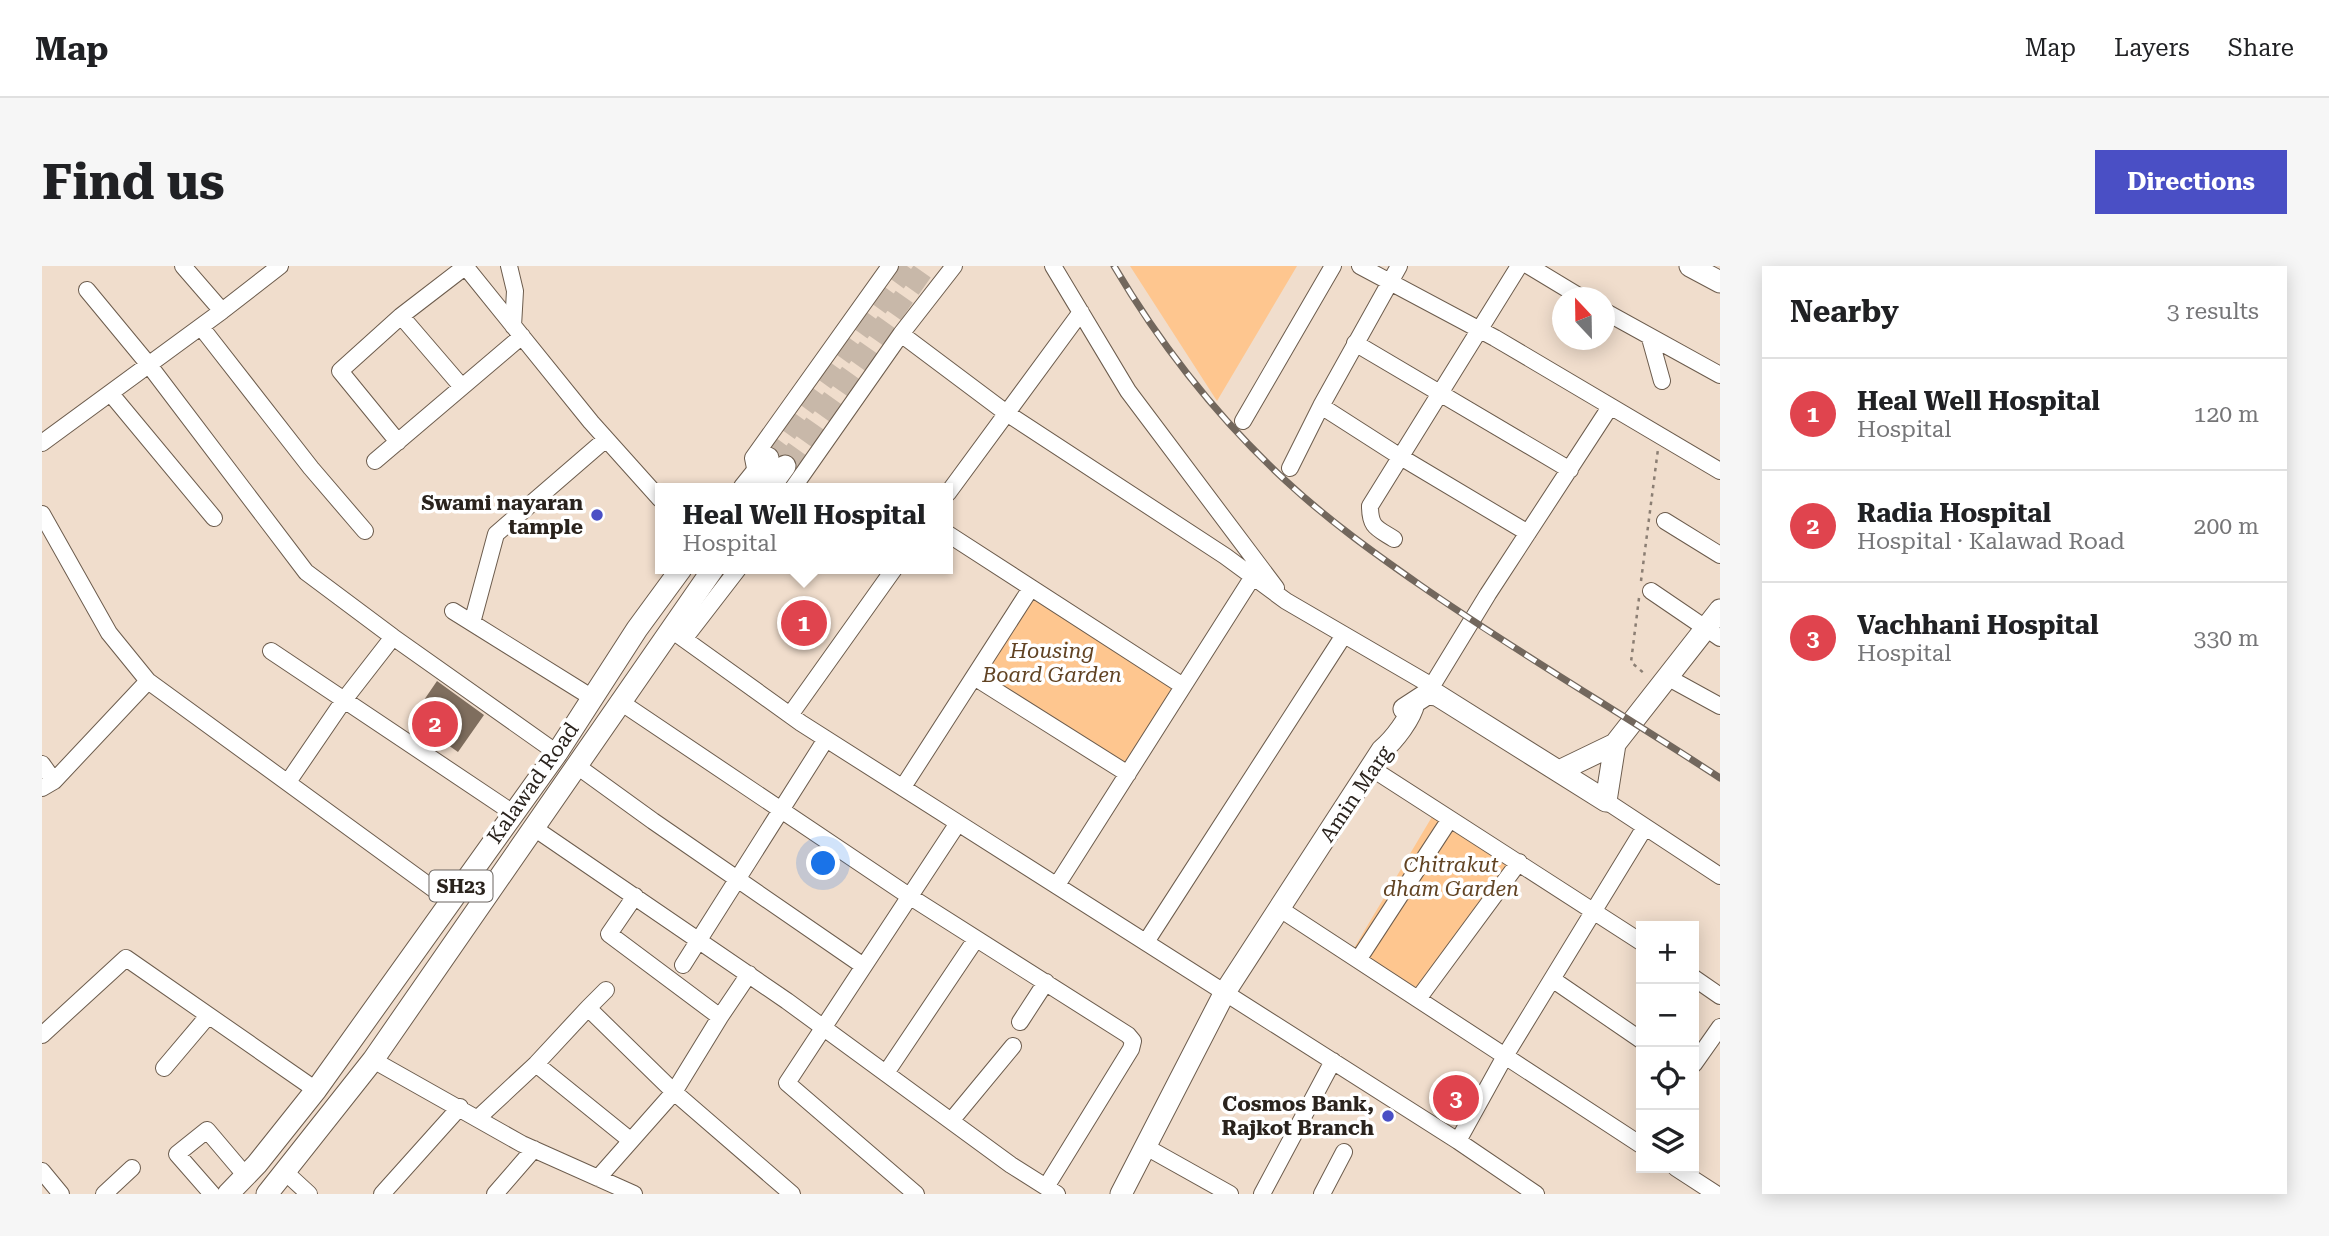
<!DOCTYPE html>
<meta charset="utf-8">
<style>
body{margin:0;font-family:"Roboto Serif",serif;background:#f6f6f6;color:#202124}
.controls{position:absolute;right:21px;bottom:21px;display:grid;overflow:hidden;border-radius:0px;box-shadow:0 4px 18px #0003}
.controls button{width:63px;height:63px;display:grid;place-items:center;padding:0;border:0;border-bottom:2px solid #e0e0e0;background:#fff;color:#202124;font:35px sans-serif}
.compass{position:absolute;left:1510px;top:21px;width:63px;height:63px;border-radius:50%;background:#fff;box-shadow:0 4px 18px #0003;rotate:338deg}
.you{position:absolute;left:782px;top:598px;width:24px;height:24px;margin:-18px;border:5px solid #fff;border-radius:50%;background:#1a73e8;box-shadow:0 0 0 10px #1a73e833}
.badge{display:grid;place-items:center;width:46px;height:46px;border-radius:50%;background:#4a4fc5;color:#fff;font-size:23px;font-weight:700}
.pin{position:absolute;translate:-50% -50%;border:4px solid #fff;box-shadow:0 2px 7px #0006}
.popup{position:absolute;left:613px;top:217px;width:298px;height:91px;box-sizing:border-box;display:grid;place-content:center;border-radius:0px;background:#fff;filter:drop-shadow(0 2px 5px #0005);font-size:23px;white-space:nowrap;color:#757577}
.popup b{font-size:26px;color:#202124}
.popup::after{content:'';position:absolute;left:50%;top:100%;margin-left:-14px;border:14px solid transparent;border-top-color:#fff}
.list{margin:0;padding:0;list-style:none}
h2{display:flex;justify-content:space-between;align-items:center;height:91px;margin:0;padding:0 28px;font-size:30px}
h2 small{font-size:23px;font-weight:400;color:#757577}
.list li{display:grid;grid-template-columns:46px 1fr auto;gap:21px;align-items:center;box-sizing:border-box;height:112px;padding:0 28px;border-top:2px solid #e0e0e0}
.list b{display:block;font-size:26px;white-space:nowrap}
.list p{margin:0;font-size:23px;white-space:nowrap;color:#757577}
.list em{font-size:23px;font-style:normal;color:#757577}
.icon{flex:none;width:38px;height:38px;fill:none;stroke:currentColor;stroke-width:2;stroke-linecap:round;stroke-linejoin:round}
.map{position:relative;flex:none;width:1678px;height:928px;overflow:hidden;border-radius:0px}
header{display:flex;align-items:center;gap:42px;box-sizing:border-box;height:98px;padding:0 35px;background:#fff;border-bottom:2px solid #e0e0e0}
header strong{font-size:33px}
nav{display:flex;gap:38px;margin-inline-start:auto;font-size:24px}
.intro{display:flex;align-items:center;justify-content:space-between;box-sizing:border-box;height:168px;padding:0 42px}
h1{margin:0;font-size:49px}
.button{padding:18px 32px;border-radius:0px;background:#4a4fc5;color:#fff;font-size:24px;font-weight:700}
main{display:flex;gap:42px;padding:0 42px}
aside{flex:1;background:#fff;border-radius:0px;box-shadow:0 4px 18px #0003}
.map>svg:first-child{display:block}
</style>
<header>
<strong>Map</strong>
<nav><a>Map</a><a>Layers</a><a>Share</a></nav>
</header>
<div class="intro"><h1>Find us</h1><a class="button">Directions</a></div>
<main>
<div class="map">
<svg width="1678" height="928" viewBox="0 0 1678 928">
<rect width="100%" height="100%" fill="#f0ddcc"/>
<path fill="#fec68f" d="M1088,0H1255L1175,135Z
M989,322L1141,420L1086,508L932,411Z
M1394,544L1477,596L1376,733L1308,689Z"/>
<path fill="#7f6e5e" d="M754,338L782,358L772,372L766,368L762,373L748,363L751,358L743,352Z
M395,415L442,449L416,486L369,453Z"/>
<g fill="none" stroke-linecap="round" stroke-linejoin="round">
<path stroke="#c8b8a9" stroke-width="21" stroke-dasharray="21 10" stroke-linecap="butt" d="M726,192L865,0
M743,200L884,0"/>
<g stroke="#6c5c4d" stroke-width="18">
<path id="minor" d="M141,0L180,45L238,0
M423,0L549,156L618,233
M467,0L473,25L471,60
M1011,0L1086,125L1234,322
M1318,0L1453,72L1678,205
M1487,0L1540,32
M45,24L107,99L264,306L351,371L515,487
M1562,45L1678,109
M359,50L420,121
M159,61L269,202L323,265
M859,68L963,146L1183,290L1244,335L1390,420
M1608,72L1620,115
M1313,77L1528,204
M69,128L172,252
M1279,140L1357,190L1486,267
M1201,155L1291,0
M356,176L298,105L359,50L424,0
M0,177L180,45
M333,195L480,70
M1248,202L1279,140L1357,0
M714,207L711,192L848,0
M751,222L859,68L912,0
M906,227L1039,46
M0,248L67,367L106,415L408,635
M1623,255L1678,289
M906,268L1141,420
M1352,273C1335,262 1328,262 1328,240L1477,0
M1609,325L1678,372
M411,345L549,431
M430,357L454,268L564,173
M628,363L759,457L1416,875L1494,928
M642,373L696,303
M229,385L471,547
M932,411L1086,508
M1625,411L1678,440
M1385,428L1446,328L1568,141
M577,435L867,630L1086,769L1091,775L1089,783L1004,921
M748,449L852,303
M0,498L12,515
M535,500L611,555L820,699
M1329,502L1599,676
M246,516L302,434L351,371
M861,521L989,322
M0,522L12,515L106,415
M1564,535L1678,610
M492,562L745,735L969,899L1015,928
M1015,619L1210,312
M593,630L567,668L678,751
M1238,643L1599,879
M1104,676L1302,369
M1316,694L1408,553
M641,699L784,473
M1652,712L1678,730
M1510,713L1599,774
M1376,733L1477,596
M546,742L564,724
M978,756L1004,716
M0,769L84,692L274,824
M331,794L480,878L592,928
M494,798L588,874
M1652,798L1678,761
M122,802L166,750
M844,807L934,673
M436,852L494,798L546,742L632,826L750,928
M909,855L971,780
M1416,875L1463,790L1603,561
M1104,881L1188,928
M1634,902L1674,928
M0,905L19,928
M242,905L267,928
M556,912L632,826L678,751L707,708
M62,928L90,902
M170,928L135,888L165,864L204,910
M340,928L418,841
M453,928L492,883
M874,928L745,817L916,557
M1220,928L1291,795
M1280,928L1302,886"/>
</g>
<g stroke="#6c5c4d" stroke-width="23">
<path id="major" d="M1648,0L1678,16
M702,222L726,192
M727,222L743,200
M1362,443L1385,428L1395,429L1564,535L1573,478
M1517,505L1573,478L1678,344
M186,928L215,898L274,824L515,487L595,363L639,303
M225,928L331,794L671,303
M1079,928L1183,726L1340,484C1352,474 1369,452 1372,437"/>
</g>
<path stroke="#8b7e73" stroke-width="2.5" stroke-dasharray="3.5 5" stroke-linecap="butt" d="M1599,315L1616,183
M1597,332L1589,396L1604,409"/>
<use href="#minor" stroke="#fff" stroke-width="16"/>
<use href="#major" stroke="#fff" stroke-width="21"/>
<g stroke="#72675d" stroke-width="7">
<path id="rail" d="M1072,0C1119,80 1177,153 1244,215C1286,254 1332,287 1378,319C1476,387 1579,447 1678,512"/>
</g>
<use href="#rail" stroke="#fff" stroke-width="4.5" stroke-dasharray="13" stroke-linecap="butt"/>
</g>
<g fill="#4a4fc5" stroke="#fff" stroke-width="2.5">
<circle cx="555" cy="249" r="7"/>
<circle cx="1346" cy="850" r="7"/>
</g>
<g text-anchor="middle" stroke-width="7" stroke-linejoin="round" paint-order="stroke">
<rect fill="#fff" stroke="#6a6561" stroke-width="2" x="387.5" y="604.5" width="63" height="31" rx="5"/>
<g font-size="19" font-weight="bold" fill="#2a231d">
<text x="419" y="627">SH23</text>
</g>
<g font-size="21" font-weight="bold" fill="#2a231d" stroke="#fff" text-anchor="end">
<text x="541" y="244">Swami nayaran<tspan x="541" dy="24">tample</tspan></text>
<text x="1332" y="845">Cosmos Bank,<tspan x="1332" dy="24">Rajkot Branch</tspan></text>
</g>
<g font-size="21" font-style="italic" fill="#614323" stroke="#fff">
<text x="1010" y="392">Housing<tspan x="1010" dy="24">Board Garden</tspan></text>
<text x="1409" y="606">Chitrakut<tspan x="1409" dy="24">dham Garden</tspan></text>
</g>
<g font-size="21" fill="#2a231d" stroke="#fff">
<text transform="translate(491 517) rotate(-55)" y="7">Kalawad Road</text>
<text transform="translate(1314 528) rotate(-56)" y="7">Amin Marg</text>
</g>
</g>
</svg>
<div class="controls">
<button>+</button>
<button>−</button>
<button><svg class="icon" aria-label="locate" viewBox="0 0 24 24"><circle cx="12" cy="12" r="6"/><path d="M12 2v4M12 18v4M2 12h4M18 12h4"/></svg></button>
<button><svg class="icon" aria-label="layers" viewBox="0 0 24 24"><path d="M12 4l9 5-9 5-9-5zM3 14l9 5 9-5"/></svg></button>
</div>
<svg class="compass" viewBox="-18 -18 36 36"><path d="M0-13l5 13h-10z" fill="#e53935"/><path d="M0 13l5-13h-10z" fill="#757577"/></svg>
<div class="you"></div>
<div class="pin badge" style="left:762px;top:357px;background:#e0444e">1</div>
<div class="popup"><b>Heal Well Hospital</b>Hospital</div>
<div class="pin badge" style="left:393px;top:458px;background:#e0444e">2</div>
<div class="pin badge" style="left:1414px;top:832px;background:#e0444e">3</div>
</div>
<aside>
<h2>Nearby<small>3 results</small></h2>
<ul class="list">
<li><span class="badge" style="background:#e0444e">1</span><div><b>Heal Well Hospital</b><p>Hospital</p></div><em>120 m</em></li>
<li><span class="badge" style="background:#e0444e">2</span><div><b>Radia Hospital</b><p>Hospital · Kalawad Road</p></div><em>200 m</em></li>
<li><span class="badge" style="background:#e0444e">3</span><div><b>Vachhani Hospital</b><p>Hospital</p></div><em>330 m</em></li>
</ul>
</aside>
</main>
